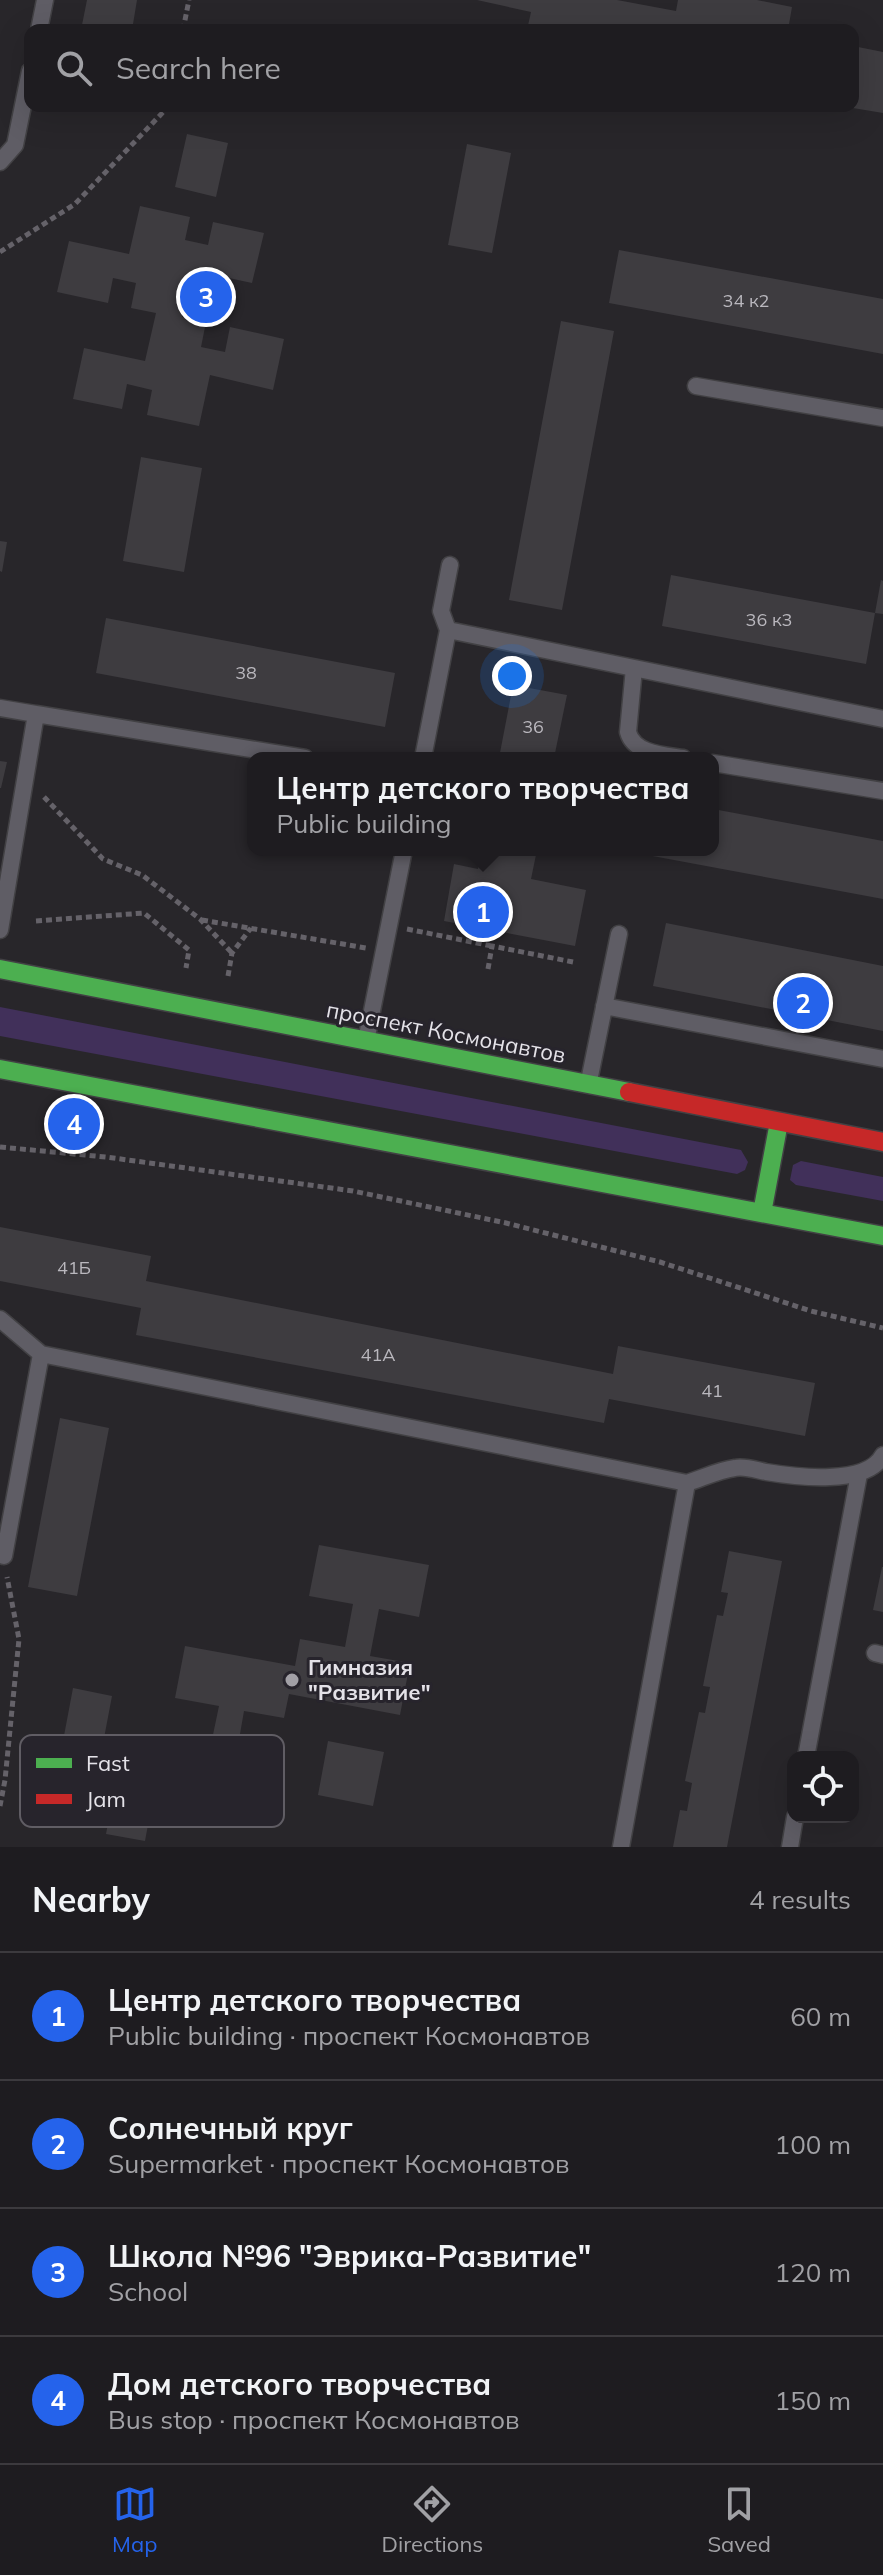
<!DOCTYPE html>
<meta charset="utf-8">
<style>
body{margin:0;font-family:Mulish,sans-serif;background:#262529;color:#f1f3f6}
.controls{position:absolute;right:24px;bottom:24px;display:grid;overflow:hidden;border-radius:16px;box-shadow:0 8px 32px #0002}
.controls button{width:72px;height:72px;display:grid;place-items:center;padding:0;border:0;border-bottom:2px solid #3c3a3e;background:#1e1c20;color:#f1f3f6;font:40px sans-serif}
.you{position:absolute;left:512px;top:676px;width:28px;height:28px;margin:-20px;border:6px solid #fff;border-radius:50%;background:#1a73e8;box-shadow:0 0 0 12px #1a73e833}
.badge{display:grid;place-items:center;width:52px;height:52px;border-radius:50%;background:#2563eb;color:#fff;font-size:26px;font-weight:700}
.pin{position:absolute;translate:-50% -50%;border:4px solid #fff;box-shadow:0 2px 8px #0006}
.popup{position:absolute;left:247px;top:752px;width:472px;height:104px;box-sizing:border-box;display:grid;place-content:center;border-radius:16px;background:#1e1c20;filter:drop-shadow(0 2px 6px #0005);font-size:26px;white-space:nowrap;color:#a1a1a5}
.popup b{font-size:30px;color:#f1f3f6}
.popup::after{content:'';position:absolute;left:50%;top:100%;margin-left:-16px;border:16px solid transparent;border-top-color:#1e1c20}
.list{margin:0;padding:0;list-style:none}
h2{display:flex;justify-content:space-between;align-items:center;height:104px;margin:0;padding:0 32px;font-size:34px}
h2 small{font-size:26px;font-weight:400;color:#a1a1a5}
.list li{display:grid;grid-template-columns:52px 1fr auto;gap:24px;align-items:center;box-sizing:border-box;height:128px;padding:0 32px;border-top:2px solid #3c3a3e}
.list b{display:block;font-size:30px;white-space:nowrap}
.list p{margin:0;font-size:26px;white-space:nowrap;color:#a1a1a5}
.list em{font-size:26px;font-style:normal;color:#a1a1a5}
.icon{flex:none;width:44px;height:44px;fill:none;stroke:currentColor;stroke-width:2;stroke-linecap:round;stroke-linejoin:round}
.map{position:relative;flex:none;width:883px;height:1847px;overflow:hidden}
.search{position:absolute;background:#1e1c20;box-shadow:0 8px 32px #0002;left:24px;right:24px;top:24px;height:88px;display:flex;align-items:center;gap:20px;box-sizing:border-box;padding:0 28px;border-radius:16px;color:#a1a1a5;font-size:30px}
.sheet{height:616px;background:#1e1c20}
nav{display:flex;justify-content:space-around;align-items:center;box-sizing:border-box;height:112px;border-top:2px solid #3c3a3e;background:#1e1c20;font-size:22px;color:#a1a1a5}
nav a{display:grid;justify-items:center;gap:4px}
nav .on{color:#2563eb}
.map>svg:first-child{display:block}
</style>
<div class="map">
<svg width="883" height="1847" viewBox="0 0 883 1847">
<rect width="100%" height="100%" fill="#28262a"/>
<path fill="#41305a" d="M0,1007L741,1150L748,1162L745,1170L737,1174L0,1036Z
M801,1161L883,1177V1201L796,1185L790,1180L793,1165Z"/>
<path fill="#3e3c40" d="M87,0H137L132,30H81Z
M477,0H617L676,11L678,0H757L792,7L788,30H527L531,12Z
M853,46L883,52V113L853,108Z
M187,134L228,143L216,197L175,187Z
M467,144L511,153L492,253L448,245Z
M140,206L190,217L185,240L208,245L213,222L264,233L252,283L192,270L182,317L206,322L201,347L225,352L230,327L284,339L273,390L210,375L199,426L147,415L152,390L127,384L122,409L73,399L84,348L145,361L156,313L131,308L136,283L113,278L108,303L57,292L69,241L129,254Z
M619,250L883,299V354L609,303Z
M561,321L614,331L562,610L509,600Z
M141,457L202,468L184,572L123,561Z
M0,541L7,542L2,572L0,571Z
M671,575L875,613L866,664L662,626Z
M881,580L883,581V614L875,613Z
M106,618L395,673L385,727L96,673Z
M513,685L567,695L554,758H499Z
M0,761L7,762L1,788H0Z
M713,809L883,841V899L631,852L713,850Z
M481,850H537L531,879L586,890L575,946L444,921L454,864L478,869Z
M666,923L883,966V1031L653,986Z
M0,1227L151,1256L146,1281L613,1374L618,1346L815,1383L805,1436L609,1399L604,1423L136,1335L141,1308L0,1281Z
M60,1418L109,1428L77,1596L28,1587Z
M319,1545L429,1565L419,1617L379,1609L370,1656L410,1663L400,1715L289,1694L284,1718L244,1711L236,1757L276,1765L266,1817L156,1796L166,1741L210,1749L219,1706L175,1698L185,1646L295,1666L300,1639L345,1647L353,1604L309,1596Z
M729,1551L782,1561L727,1847H673L680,1810L687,1811L692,1783L685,1781L699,1712L705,1713L710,1687L703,1686L717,1615L723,1616L728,1593L721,1592Z
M882,1567H883V1612L873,1610Z
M73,1688L112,1696L89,1817L50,1810Z
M328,1741L384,1752L373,1806L318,1795Z
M113,1796L152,1803L145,1841L106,1834Z"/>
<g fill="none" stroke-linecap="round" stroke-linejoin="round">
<g stroke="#424144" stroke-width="19">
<path id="lane" d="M39,30L45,0
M0,162L15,145L30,71
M696,386L883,418
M448,630L441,611L450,565
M634,668L628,732C634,754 664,755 683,758
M0,708L36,714
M423,758L448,630L883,719
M713,763L883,791
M0,930L36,714L305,758
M604,1006L883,1059
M366,1041L404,850
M589,1081L619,934
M0,1319L41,1354L687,1483
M4,1556L41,1354
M875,1653L883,1655
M806,1757L859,1474
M621,1847L687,1483C703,1478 719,1470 735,1468C745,1466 756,1470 766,1472C796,1477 867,1486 883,1455
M790,1847L795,1817"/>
</g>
<g stroke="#424144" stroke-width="21">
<path id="fast" d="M0,969L629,1092
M0,1069L883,1236
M762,1213L779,1122"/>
</g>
<g stroke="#424144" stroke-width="21">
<path id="jam" d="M629,1092L883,1142"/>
</g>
<path stroke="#656269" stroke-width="5" stroke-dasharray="6 4" stroke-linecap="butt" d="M183,30L189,0
M0,252L75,204L169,106
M44,797L103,859L142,875L200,919L232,953
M202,920L366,948
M36,921L144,913L189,950L186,968
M407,929L492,946
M488,969L492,946L573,962
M228,976L232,953L251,928
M0,1147L106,1157L353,1191L506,1223L660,1262L811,1311L883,1328
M0,1806L5,1780L19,1639L7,1577"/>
<use href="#lane" stroke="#5f5d65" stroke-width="16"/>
<use href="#fast" stroke="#4caf50" stroke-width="18"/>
<use href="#jam" stroke="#c62828" stroke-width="18"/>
</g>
<circle fill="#a2a0a6" stroke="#27242c" stroke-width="3" cx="292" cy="1680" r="8"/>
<g text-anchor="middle" stroke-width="6" stroke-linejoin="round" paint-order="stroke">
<g font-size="18" fill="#bab8be">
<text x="746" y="307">34 к2</text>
<text x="769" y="626">36 к3</text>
<text x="246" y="679">38</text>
<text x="533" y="733">36</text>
<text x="74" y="1274">41Б</text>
<text x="378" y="1361">41А</text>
<text x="712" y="1397">41</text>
</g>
<g font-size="22" fill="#e4e2e8" stroke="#27242c">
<text transform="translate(446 1032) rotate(11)" y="8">проспект Космонавтов</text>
</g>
<g font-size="22" font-weight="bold" fill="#e4e2e8" stroke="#27242c" text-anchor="start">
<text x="308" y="1675">Гимназия<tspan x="308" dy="25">"Развитие"</tspan></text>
</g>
</g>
<rect x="20" y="1735" width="264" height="92" rx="12" fill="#27242c" stroke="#605d64" stroke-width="2"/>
<rect x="36" y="1758" width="36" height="10" fill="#4caf50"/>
<rect x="36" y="1794" width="36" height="10" fill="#c62828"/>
<g font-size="22" fill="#e4e2e8">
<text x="86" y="1771">Fast</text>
<text x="86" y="1807">Jam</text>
</g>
</svg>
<div class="controls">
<button><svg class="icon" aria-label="locate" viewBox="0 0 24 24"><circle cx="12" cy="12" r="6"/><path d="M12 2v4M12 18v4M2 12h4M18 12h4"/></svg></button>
</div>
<div class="you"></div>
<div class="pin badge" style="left:483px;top:912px">1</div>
<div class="popup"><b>Центр детского творчества</b>Public building</div>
<div class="pin badge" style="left:803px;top:1003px">2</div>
<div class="pin badge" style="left:206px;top:297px">3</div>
<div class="pin badge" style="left:74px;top:1124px">4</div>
<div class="search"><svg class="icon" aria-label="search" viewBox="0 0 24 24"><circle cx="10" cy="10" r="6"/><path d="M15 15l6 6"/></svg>Search here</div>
</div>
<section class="sheet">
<h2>Nearby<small>4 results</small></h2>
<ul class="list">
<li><span class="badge">1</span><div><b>Центр детского творчества</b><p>Public building · проспект Космонавтов</p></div><em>60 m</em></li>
<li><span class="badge">2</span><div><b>Солнечный круг</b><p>Supermarket · проспект Космонавтов</p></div><em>100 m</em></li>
<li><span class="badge">3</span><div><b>Школа №96 &quot;Эврика-Развитие&quot;</b><p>School</p></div><em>120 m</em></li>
<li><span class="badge">4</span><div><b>Дом детского творчества</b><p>Bus stop · проспект Космонавтов</p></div><em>150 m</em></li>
</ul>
</section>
<nav>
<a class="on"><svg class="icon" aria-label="map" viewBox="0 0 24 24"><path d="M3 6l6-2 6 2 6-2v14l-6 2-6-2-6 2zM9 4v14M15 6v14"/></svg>Map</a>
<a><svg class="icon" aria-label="directions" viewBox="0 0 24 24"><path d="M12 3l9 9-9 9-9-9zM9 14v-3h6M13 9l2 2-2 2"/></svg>Directions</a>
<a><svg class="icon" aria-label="saved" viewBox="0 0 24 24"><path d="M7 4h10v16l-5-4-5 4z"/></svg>Saved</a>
</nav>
